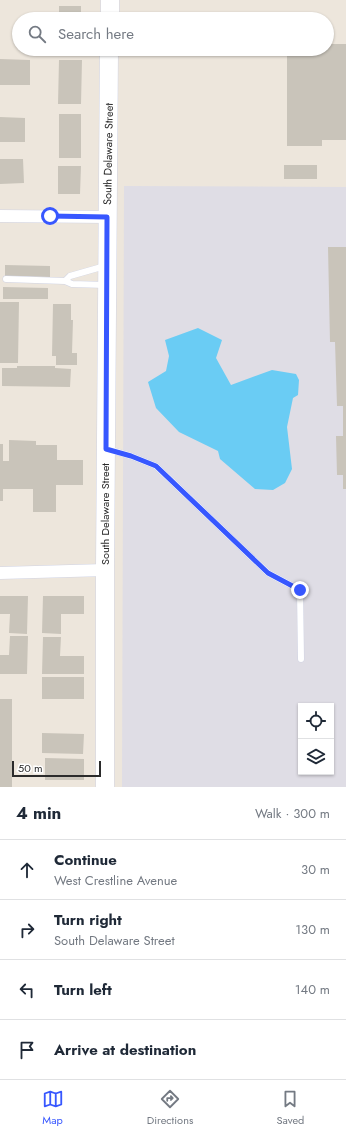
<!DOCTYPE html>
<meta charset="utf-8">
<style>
body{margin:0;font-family:Jost,sans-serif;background:#f2f2f3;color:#1f2937}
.controls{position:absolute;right:12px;bottom:12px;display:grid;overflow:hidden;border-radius:0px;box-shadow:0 1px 3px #0004}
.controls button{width:36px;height:36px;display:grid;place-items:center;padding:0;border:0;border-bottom:1px solid #e0e1e3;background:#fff;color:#1f2937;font:20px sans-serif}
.scale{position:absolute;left:12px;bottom:10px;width:89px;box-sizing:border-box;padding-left:4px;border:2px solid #2b2b2b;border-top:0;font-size:11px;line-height:14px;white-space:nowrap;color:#2b2b2b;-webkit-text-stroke:3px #fff;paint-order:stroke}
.stop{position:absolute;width:12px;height:12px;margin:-9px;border:3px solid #3757ff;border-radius:50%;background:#fff}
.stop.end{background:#3757ff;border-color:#fff;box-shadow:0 1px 4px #0008}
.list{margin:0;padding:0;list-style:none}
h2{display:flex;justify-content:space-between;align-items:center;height:52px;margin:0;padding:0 16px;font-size:17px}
h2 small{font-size:13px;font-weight:400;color:#747a83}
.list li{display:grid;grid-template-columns:26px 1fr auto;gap:12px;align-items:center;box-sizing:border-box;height:60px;padding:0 16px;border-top:1px solid #e0e1e3}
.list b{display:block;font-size:15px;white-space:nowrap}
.list p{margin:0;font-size:13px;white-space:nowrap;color:#747a83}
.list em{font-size:13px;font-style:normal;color:#747a83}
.icon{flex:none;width:22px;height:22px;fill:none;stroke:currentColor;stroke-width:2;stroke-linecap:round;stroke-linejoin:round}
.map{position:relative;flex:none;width:346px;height:787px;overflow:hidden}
.search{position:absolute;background:#fff;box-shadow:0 1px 3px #0004;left:12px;right:12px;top:12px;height:44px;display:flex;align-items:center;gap:10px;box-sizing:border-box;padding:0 14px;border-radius:22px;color:#747a83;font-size:15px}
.sheet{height:292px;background:#fff}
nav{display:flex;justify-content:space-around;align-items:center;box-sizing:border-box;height:56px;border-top:1px solid #e0e1e3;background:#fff;font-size:11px;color:#747a83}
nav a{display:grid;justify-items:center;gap:2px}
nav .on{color:#3757ff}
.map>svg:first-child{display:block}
</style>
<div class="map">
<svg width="346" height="787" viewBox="0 0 346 787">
<rect width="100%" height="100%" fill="#ede6dc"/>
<path fill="#dfdde5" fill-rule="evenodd" d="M124,186L346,187V787H122ZM301,706H331V772H301Z"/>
<path fill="#6accf4" d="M198,328L222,340L216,358L231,385L272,370L296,374L299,380L298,395L293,398L287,427L292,469L285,483L273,490L255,489L220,459L218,451L179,432L156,408L148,382L166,371L169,356L165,340Z"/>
<path fill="#c9c4ba" d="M59,6H81V19H59Z
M327,44H346V140H322V146H287V49H327Z
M0,59L30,60V85H0Z
M59,60H82L81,104H58Z
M59,114H81V158H59Z
M0,117L25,118V142H0Z
M0,159H23L24,183L0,184Z
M284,165H317V179H284Z
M58,166H81L80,194H58Z
M328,247H346V489H343V475H337L336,436H343V406H337L335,342H330Z
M5,265L50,266V277L5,276Z
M3,287L48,288V299H3Z
M0,302H19L18,363H0Z
M53,304H71V320H73L72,353H77V365H56V356H52Z
M17,366H55V368L71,369L70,387L2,386V368H17Z
M9,440L36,441V445H57V460H83V485H56V512H33V489H3V501H0V444H3V461H9Z
M0,596H28L27,634L9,633L10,614H0Z
M43,596H84V614H61V634L42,633Z
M10,636H28L27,674H0V655H9Z
M43,637H61L60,656H84V674H42Z
M42,677H84V699H42Z
M0,699H12V787H0Z
M42,733L84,734L83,754L42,753Z
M45,758L84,759V780H45Z"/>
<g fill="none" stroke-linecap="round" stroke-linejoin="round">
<g stroke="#d1d4e4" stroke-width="7">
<path id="lane" d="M105,266L70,276L65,281L72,284L106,285
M6,279L65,281
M107,449L131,456L156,466L268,573L300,590L301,659"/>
</g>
<g stroke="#d1d4e4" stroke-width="13">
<path id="street" d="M0,216L107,217
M0,573L105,570"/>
</g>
<g stroke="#d1d4e4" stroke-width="19">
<path id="secondary" d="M110,19V0
M105,787V570L109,49"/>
</g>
<use href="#lane" stroke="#fff" stroke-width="6"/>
<use href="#street" stroke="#fff" stroke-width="12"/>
<use href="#secondary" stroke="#fff" stroke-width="18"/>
</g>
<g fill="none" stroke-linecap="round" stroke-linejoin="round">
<path stroke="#3757ff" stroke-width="5" d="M50,216L107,217L106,449L131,456L156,466L268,573L300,590"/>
</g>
<g text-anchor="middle" stroke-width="3.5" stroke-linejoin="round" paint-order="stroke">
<g font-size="11" fill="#2b2b2b" stroke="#fff">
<text transform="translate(108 154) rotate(-89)" y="4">South Delaware Street</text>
<text transform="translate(105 514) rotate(-90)" y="4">South Delaware Street</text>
</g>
</g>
</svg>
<div class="controls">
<button><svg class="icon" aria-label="locate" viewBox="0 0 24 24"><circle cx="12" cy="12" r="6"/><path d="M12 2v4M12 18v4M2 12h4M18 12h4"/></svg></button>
<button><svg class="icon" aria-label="layers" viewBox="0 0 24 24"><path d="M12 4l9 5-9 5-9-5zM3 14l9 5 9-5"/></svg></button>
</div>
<div class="scale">50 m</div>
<div class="stop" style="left:50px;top:216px"></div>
<div class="stop end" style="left:300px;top:590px"></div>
<div class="search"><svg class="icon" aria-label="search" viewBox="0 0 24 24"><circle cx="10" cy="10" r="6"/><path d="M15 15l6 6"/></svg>Search here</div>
</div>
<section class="sheet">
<h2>4 min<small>Walk · 300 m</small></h2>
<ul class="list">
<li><svg class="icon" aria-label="ahead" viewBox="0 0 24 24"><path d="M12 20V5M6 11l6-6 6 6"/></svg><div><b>Continue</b><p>West Crestline Avenue</p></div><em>30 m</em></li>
<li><svg class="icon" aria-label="right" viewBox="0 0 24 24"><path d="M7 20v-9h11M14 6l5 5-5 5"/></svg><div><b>Turn right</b><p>South Delaware Street</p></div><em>130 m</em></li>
<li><svg class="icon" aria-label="left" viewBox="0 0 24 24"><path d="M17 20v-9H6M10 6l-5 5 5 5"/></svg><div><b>Turn left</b></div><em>140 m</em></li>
<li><svg class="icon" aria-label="arrive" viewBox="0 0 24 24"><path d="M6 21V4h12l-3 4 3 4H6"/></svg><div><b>Arrive at destination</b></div></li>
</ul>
</section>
<nav>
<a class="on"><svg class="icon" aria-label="map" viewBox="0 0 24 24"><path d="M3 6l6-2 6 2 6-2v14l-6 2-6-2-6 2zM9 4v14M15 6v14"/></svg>Map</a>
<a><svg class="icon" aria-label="directions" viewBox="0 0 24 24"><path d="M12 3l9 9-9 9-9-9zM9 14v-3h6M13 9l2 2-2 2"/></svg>Directions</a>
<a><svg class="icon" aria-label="saved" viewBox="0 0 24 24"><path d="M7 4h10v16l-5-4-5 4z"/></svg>Saved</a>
</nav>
